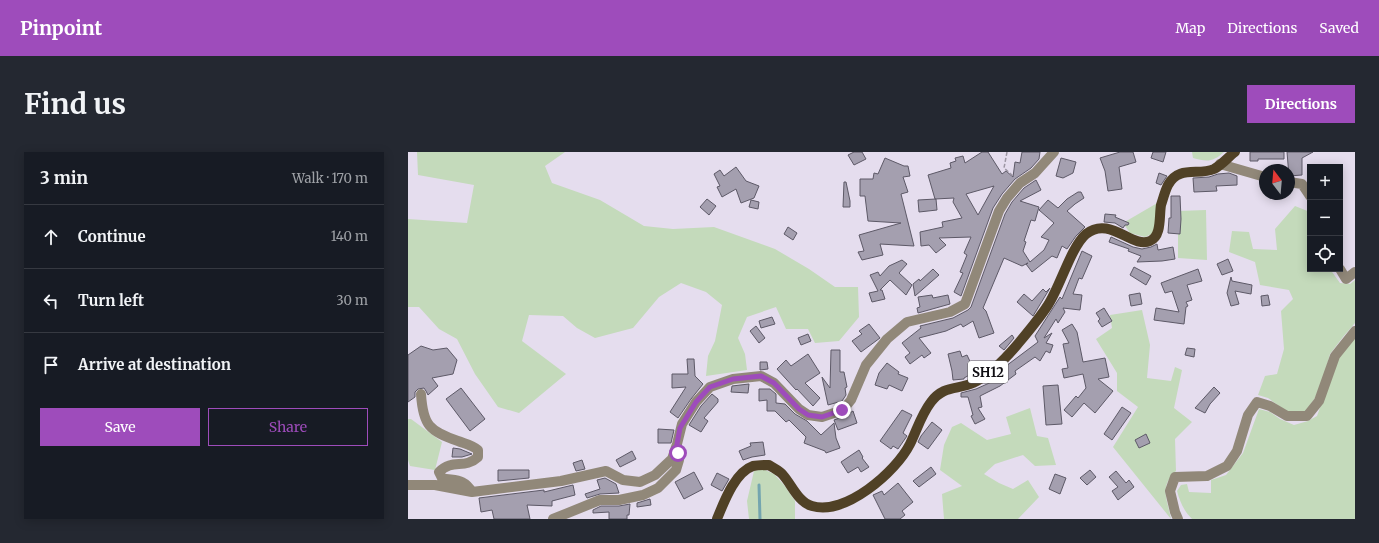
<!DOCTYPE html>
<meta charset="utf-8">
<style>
body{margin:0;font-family:Merriweather,serif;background:#242831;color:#f1f3f6}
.controls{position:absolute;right:12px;top:12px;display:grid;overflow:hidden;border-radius:0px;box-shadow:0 2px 10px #0003}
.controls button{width:36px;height:36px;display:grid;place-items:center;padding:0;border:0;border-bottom:1px solid #363941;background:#171b24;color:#f1f3f6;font:20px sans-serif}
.compass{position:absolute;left:851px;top:12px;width:36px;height:36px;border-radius:50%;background:#171b24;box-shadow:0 2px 10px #0003;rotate:344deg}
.stop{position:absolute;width:12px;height:12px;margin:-9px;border:3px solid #9e4cbb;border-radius:50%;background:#fff}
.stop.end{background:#9e4cbb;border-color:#fff;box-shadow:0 1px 4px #0008}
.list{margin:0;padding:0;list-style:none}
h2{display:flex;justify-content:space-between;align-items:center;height:52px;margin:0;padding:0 16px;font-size:17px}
h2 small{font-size:13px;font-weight:400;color:#9ea1a6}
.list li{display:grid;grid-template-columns:26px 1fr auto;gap:12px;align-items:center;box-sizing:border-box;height:64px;padding:0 16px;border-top:1px solid #363941}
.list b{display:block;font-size:15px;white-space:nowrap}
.list em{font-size:13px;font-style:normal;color:#9ea1a6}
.actions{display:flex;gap:8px;padding:12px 16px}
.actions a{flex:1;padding:9px 0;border:1px solid #9e4cbb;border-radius:0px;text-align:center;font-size:14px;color:#9e4cbb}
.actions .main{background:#9e4cbb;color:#fff}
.icon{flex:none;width:22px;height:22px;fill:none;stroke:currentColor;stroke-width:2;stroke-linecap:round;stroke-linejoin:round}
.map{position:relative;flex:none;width:947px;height:367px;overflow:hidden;border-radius:0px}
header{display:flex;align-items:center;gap:24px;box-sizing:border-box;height:56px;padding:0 20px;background:#9e4cbb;color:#fff}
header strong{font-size:19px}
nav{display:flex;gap:22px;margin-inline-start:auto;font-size:14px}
.intro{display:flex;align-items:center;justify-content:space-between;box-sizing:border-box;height:96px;padding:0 24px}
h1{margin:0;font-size:28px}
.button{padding:10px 18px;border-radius:0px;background:#9e4cbb;color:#fff;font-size:14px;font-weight:700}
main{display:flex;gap:24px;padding:0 24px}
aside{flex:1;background:#171b24;border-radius:0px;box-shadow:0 2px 10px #0003}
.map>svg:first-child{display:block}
</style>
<header>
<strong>Pinpoint</strong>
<nav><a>Map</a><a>Directions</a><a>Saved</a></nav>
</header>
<div class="intro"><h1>Find us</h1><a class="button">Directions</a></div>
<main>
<aside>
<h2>3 min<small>Walk · 170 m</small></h2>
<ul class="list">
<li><svg class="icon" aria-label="ahead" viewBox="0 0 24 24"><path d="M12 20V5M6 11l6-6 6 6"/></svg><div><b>Continue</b></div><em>140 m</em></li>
<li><svg class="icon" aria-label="left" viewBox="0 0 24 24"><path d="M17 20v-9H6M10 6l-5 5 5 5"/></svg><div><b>Turn left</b></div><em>30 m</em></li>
<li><svg class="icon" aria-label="arrive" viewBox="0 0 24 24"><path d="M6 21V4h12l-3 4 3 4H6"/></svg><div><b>Arrive at destination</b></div></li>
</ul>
<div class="actions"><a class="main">Save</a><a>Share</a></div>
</aside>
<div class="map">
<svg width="947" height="367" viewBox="0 0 947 367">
<rect width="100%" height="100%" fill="#e5ddee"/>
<path fill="#c4dabb" d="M9,0H157L137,14L144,31L192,48L236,74L265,77L306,75L367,97L401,117L427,135H450L451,165L431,189L407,191L400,177H378L368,155L339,165L330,186L337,202L339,218L298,224L300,204L307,189L314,153L298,140L273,131L251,145L225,176L187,186L169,176L155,164L121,163L114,189L158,222L111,261L90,255L67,222L49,187L31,177L11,155H0V67L59,71L66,33L10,23Z
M784,0H816C805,10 799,10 785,6Z
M751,50L746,81L737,85L722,81L715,71Z
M887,54L902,60V117H922L932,131L942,132L947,128V171L935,185L922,202L915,227L907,246L896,261H881L860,246L850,243L857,224L869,222L876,197L873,159L885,147L881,138L852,133L847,110L821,100L824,79L841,80L845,97L869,98L867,77Z
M798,58L799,108L770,106V59Z
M734,158L742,193L739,226L763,229L767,215L774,218L766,256L784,270L767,287L768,319C751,335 759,346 763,367L705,295L730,255L709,239V221L688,187L704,176L702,163Z
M947,185V367H784C776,359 772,350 769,339L773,333L779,332L781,340L803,341V328L818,323L835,301L851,257L862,260L872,267L886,273L900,269L909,264L930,205Z
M622,256L629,284L640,286L648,313L627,314L615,303L587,312L576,322L591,331L605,337L620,328L631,345L610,367H536L534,342L554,334L532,318L536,293L544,275L553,271L579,288L603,282L598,265Z
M0,267H3L34,290L27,318L2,314L0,308Z
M355,317L366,322L376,333L387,349V367H341L339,349L346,319Z"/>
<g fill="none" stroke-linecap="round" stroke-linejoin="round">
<path stroke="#74a5af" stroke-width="3" d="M351,333L352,367"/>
</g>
<path fill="#a49faf" stroke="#5d5967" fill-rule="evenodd" d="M446,0H454L458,7L446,13L440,3Z
M574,0H580L594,22L598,19L605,25L607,10L612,11L614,0H632L631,7L623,16L607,27L594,42L585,56L553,144L546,140L555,121L552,120L559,103L556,101L563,85L531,86L538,93L528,101L521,93L513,94L512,80L535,75L534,70L554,66L545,50L546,46L527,47L520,23L543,16L542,11L548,9L547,6L555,4L557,11ZM586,34L570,63L558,42Z
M712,0H725L728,10L711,15L714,37L700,39L697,19L692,6Z
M745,0H758L755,10L743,6Z
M842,0H876V7H850V9H842Z
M879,0H905L894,6V23L881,24Z
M477,6L496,14H500L502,24L495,25L500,40L493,42L506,94L472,92L475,103L454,108L450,100L456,99L451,83L493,71L460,69L457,44H452V27H465L466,21L470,22Z
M653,6L668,10L665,21L655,26L648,24Z
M328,15L338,29L351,34L346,46L333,51L328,37L314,45L309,35L312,34L306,22L312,18L316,24Z
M751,21L759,24L753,33L748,31Z
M821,21L829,24V33L808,34L809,39L786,40L785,26L801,25L810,22Z
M628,28L633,38L612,49L631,55L627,69L623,68L616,89L618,90L615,99L622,110L636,98L641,88L633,85L646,71L631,58L640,48L650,56L659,47L670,40H673L676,46L667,52L659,59L677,75L668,84L659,97L654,94L649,106L644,104L624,120L618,112L620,111L614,114L596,106L575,156L578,159L586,181L571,186L565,169L555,175L553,172L538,179L511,186L523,201L516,206L514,203L502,212L497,205L502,201L494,191L513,176L512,174L545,166L560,158L563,155L597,62L604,50L616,36Z
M436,30H438L442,49V55H435Z
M763,44H772L773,67L772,82L760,81L761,66H763Z
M299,47L308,54L301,63L292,55Z
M528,47L529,58L511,60L510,48Z
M343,48L351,50L350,57L341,55Z
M697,62L708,63L707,65L721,71L720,73H717L715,76L707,71L696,70Z
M380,75L389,81L385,88L376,82Z
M703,85L725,95L734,97L743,95L749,92L750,98L765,95L767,107L754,109L729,110L733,104L720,99L721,97L701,90Z
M674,99L684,104L674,127L671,126L665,142L674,143L672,158L655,156L657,160L650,171L648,167L636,186L644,181L638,191L645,193L642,201L638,199L632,209L627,205L607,219L608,222L592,234L572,244L574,255L570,256L577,267L567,272L563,264L565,263L560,245H553V241L568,237L588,228L586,225L602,211L630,190L627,184L652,145L654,147Z
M820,107L825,119L814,123L809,112Z
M494,108L499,112L491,121L504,133L498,143L482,128L472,138H474L477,147L464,150L461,141L470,139L462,123L470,120L472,124L481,114Z
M726,115L743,124L738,133L722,123Z
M525,117L531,123L507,144L505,132L511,127L512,129Z
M790,117L794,129L779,133L784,148L778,150L780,154L778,155L776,172L746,168L748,156L771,160L764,139L757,141L753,131Z
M823,125L824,129L844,133L843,142L827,139L831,152L823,154L819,141Z
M642,136L625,164L609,150L616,142L624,149L635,137L638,140Z
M732,141L734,152L723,154L721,143Z
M524,143L525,146L540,143L542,152L510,161L509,156L512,155L510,145Z
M860,143L862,153L854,154L853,144Z
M696,156L704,169L694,175L690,169L692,167L688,161Z
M364,165L367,172L353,176L351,169Z
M461,172L472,186L453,200L444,189L454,182L451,179Z
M664,172L669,180L675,210L697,206L701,225L690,227L705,239L687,261L676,251L664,265L656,258L668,244L670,246L678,236L675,222L656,226L654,217L660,216L655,192L661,191L654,178Z
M348,174L357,186L351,191L342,179Z
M400,182L403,189L393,193L390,186Z
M604,183L606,186L596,198L591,194Z
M13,194L25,198L39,196L49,208L45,222L24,226L30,234L20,243L18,239L16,236L10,237L7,240V245L0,250V203Z
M779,196L787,197L786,205L777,203Z
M423,198H432V220H436L439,235L437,236L438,243L434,249L420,253L414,225L422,236Z
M552,199L554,205L559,203L567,220L556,226V227L545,228L544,219L540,202Z
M400,202L412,221L397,231L412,246L405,254L389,237L388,238L369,217L378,208L383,214Z
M279,207H286L287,224L295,232L283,247L270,266L262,260L278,235L264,236V222H280Z
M352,210H359L360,217L352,218Z
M479,211L491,220L490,222L500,226L494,239L481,233L479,237L467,233L471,221Z
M341,232L340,241L323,240L324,234Z
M650,233L654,272L638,273L635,234Z
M806,235L812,241L802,252L797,261L787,256Z
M53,236L77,267L62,279L38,247Z
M351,237H362L368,242V251L377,252L387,262L399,269L413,283L426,271L428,286L432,296L418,301L417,299L396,291L398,285L381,268L378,270L367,259H359V248L351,249Z
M304,242L310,247V250L296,266L300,269L293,280L281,273L293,254Z
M714,255L723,261L704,288L696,282Z
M494,258L504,263L495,281L499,284L490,297L485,294L483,297L472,289Z
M445,259L449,271L430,278L426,268L437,264Z
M524,270L534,278L520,297L510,290L513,284Z
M250,277L266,278L263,291H250Z
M738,282L742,291L731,296L727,288Z
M355,290L357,303L344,305L335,308L331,299L343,294L342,291Z
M45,296L52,297L64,302L54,305H44Z
M451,298L455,305L454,306L461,315L453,320L450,315L440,321L433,310Z
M224,299L228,307L212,315L208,308Z
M174,308L177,317L168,319L165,311Z
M523,315L528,322L511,335L505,329Z
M90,318H121V326L90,329Z
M682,318L688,325L679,333L672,326Z
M708,319L718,331L721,328L726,335L710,348L704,339L710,335L701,325Z
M286,320L295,337L276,347L267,330Z
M309,321L321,327L314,339L303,333Z
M647,322L658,326L652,342L641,337Z
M197,326L208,332L211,341L192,342L179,346L177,342L192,337L189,328Z
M490,331L505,350L494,359L497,363L492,367H477L465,343L474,339L476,343Z
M165,333L167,343L144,349V354L119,353L122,367H86L84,358L73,360L71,346L136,338V340Z
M242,347L243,353L229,355V351Z
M222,352L221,363H219V367H201V360L185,361V358L193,354H211Z"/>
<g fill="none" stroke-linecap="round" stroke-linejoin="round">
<path stroke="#9c96a3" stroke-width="1.5" stroke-dasharray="4 2" stroke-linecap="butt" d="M599,0L596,16L605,24"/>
<path stroke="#918879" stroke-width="10" d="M812,12L857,25
M881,30L894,32L902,44
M932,117L938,127L947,120
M13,242C15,273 21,279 50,289C58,292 64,293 70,298V305C56,318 45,306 31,320L34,326C47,329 56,326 64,340
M0,333H27L64,340L153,329L198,319L215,328L232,330L247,323L264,307L269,292L274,272L288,250L302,235L325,227L353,224L366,231L391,257L400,263L414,265L435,258L443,248L458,213L479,187L499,170L542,160L557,152L591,59L599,46L612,31L627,21L646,0
M145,367L192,348H211L235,343L250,336L268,318L271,308L269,295
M770,367L767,360L762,339L767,325L799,324L819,314L829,299L840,263L849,250L862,254L879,264H899L911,249L927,204L947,179"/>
<path stroke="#504126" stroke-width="10" d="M309,367C316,350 327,320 345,314C350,313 356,313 361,313C365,316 371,318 375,323C384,333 390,350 404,354C437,364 488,320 502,292C509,278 513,263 523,250C536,233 549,238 565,231C582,223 597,207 609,193C619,181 631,167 640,153C652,135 663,95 678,82C702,63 724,97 742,89C754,84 751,64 753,53C755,47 757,39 760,33C771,13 790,24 806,17C814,13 820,5 827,0"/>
</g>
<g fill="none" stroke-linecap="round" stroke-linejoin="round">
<path stroke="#9e4cbb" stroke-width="5" d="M270,301L269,292L272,276L288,250L302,235L325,227L353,224L366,231L391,257L400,263L414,265L434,258"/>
</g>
<g text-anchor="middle" stroke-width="3" stroke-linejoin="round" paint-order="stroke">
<rect fill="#fff" stroke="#58565a" stroke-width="1" x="560" y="209" width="40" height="22" rx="3"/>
<g font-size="13" font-weight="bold" fill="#100e13">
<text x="580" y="225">SH12</text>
</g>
</g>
</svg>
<div class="controls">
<button>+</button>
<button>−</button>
<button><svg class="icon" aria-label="locate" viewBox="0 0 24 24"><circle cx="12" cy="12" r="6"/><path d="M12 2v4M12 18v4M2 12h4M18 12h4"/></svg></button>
</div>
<svg class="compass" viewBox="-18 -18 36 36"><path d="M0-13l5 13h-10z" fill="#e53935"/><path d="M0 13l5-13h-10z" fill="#9ea1a6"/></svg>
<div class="stop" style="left:270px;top:301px"></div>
<div class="stop end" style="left:434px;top:258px"></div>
</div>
</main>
